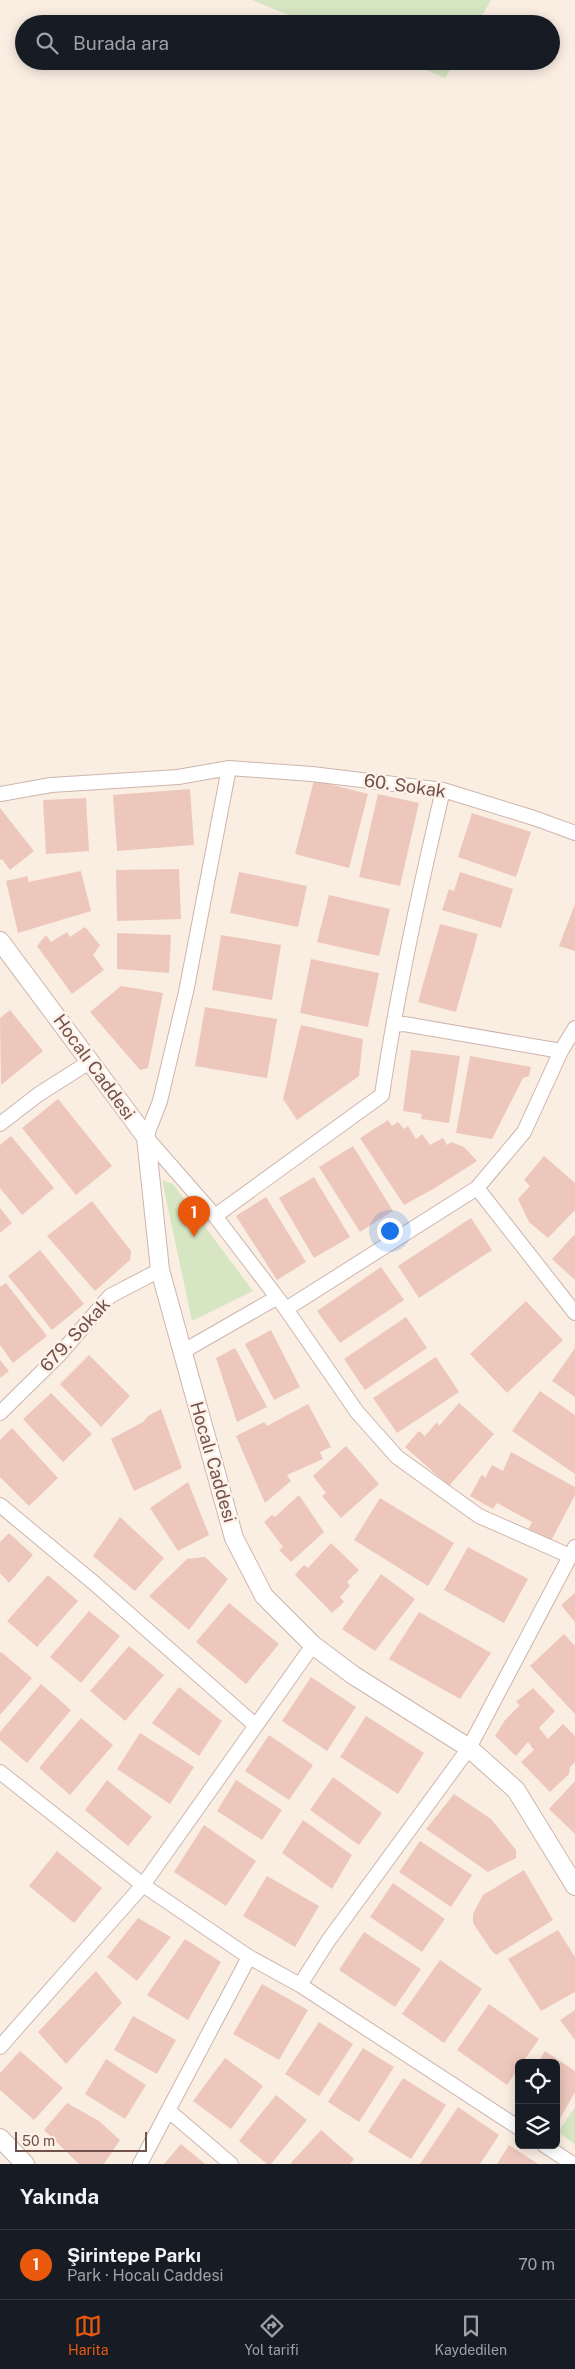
<!DOCTYPE html>
<html lang="tr">
<meta charset="utf-8">
<style>
body{margin:0;font-family:"Public Sans",sans-serif;background:#20242c;color:#f1f3f6}
.controls{position:absolute;right:15px;bottom:15px;display:grid;overflow:hidden;border-radius:8px;box-shadow:0 2px 12px #0003}
.controls button{width:45px;height:45px;display:grid;place-items:center;padding:0;border:0;border-bottom:1px solid #363941;background:#171b24;color:#f1f3f6;font:25px sans-serif}
.scale{position:absolute;left:15px;bottom:12px;width:132px;box-sizing:border-box;padding-left:5px;border:2px solid #70514b;border-top:0;font-size:14px;line-height:18px;white-space:nowrap;color:#70514b;-webkit-text-stroke:4px #fef1e8;paint-order:stroke}
.you{position:absolute;left:389px;top:1230px;width:18px;height:18px;margin:-12px;border:4px solid #fff;border-radius:50%;background:#1a73e8;box-shadow:0 0 0 8px #1a73e833}
.badge{display:grid;place-items:center;width:32px;height:32px;border-radius:50%;background:#ea580c;color:#fff;font-size:16px;font-weight:700}
.pin{position:absolute;translate:-50% -41px;filter:drop-shadow(0 1px 2px #0008)}
.pin::after{content:'';position:absolute;top:26px;width:18px;height:15px;background:inherit;clip-path:polygon(0 0,100% 0,50% 100%)}
.list{margin:0;padding:0;list-style:none}
h2{display:flex;justify-content:space-between;align-items:center;height:65px;margin:0;padding:0 20px;font-size:21px}
h2 small{font-size:16px;font-weight:400;color:#9ea1a6}
.list li{display:grid;grid-template-columns:32px 1fr auto;gap:15px;align-items:center;box-sizing:border-box;height:70px;padding:0 20px;border-top:1px solid #363941}
.list b{display:block;font-size:19px;white-space:nowrap}
.list p{margin:0;font-size:16px;white-space:nowrap;color:#9ea1a6}
.list em{font-size:16px;font-style:normal;color:#9ea1a6}
.icon{flex:none;width:28px;height:28px;fill:none;stroke:currentColor;stroke-width:2;stroke-linecap:round;stroke-linejoin:round}
.map{position:relative;flex:none;width:575px;height:2164px;overflow:hidden}
.search{position:absolute;background:#171b24;box-shadow:0 2px 12px #0003;left:15px;right:15px;top:15px;height:55px;display:flex;align-items:center;gap:12px;box-sizing:border-box;padding:0 18px;border-radius:28px;color:#9ea1a6;font-size:19px}
.sheet{height:135px;background:#171b24}
nav{display:flex;justify-content:space-around;align-items:center;box-sizing:border-box;height:70px;border-top:1px solid #363941;background:#171b24;font-size:14px;color:#9ea1a6}
nav a{display:grid;justify-items:center;gap:2px}
nav .on{color:#ea580c}
.map>svg:first-child{display:block}
</style>
<div class="map">
<svg width="575" height="2164" viewBox="0 0 575 2164">
<rect width="100%" height="100%" fill="#faede2"/>
<path fill="#d7e6c2" d="M252,0H491L477,24H311Z
M404,61H455L445,78Z
M162,1180L173,1184L253,1291L192,1321Z
M575,2107V2144L558,2132Z"/>
<path fill="#eec7bc" d="M314,780L368,794L349,868L295,854Z
M190,789L194,845L117,851L113,795Z
M378,794L419,803L400,886L359,877Z
M86,798L89,851L46,854L43,800Z
M0,808L34,851L10,870L2,859L0,860Z
M472,813L531,832L516,877L458,857Z
M179,869L181,919L117,921L116,870Z
M81,871L91,911L18,933L6,881L28,876V882Z
M239,872L307,886L298,927L230,913Z
M460,872L513,889L501,928L442,910L449,889L454,891Z
M329,895L390,909L379,956L317,942Z
M575,904V951L559,946Z
M440,924L478,934L456,1012L418,1002Z
M85,927L100,945L93,955L104,970L72,994L37,946L46,935L51,942L67,932L70,937Z
M117,933L171,935L169,973L117,969Z
M221,935L281,945L272,1000L212,990Z
M311,959L379,973L368,1027L300,1013Z
M121,986L163,993L148,1068L140,1070L90,1012Z
M205,1007L277,1019L267,1078L195,1066Z
M10,1010L43,1051L1,1085L0,1018Z
M301,1025L363,1039L359,1076L297,1120L283,1099Z
M411,1050L460,1056L449,1123L421,1119L422,1114L403,1111Z
M470,1056L531,1067L529,1076L523,1078L492,1139L456,1133Z
M58,1099L112,1166L76,1195L22,1128Z
M388,1120L392,1126L398,1122L404,1129L408,1126L416,1139L422,1134L430,1145L443,1138L447,1145L451,1142L464,1147L477,1161L435,1188L404,1205L360,1138Z
M11,1136L54,1188L22,1215L0,1188V1145Z
M353,1146L393,1211L360,1232L319,1167Z
M544,1156L575,1183V1210L548,1238L529,1222L518,1199L530,1186L524,1180Z
M314,1177L350,1237L314,1258L279,1198Z
M266,1197L306,1262L277,1280L236,1216Z
M92,1201L131,1251L130,1260L95,1291L47,1236Z
M0,1208L12,1223L0,1233Z
M471,1218L492,1250L419,1298L398,1266Z
M575,1234V1280L552,1259Z
M40,1250L84,1304L52,1330L8,1276Z
M381,1267L404,1300L340,1343L317,1311Z
M6,1283L47,1336L13,1363L0,1345V1287Z
M526,1301L563,1340L507,1393L470,1354Z
M406,1317L427,1348L365,1390L344,1359Z
M271,1330L300,1387L274,1400L245,1344Z
M235,1348L267,1407L237,1422L216,1358Z
M575,1348V1397L552,1381Z
M89,1355L130,1396L101,1427L60,1384Z
M436,1357L459,1392L397,1433L373,1398Z
M0,1360L9,1371L0,1378Z
M540,1391L575,1415V1474L512,1431Z
M51,1393L92,1434L63,1462L23,1419Z
M459,1403L494,1434L449,1486L405,1447L419,1431L425,1436L437,1422L439,1426Z
M308,1404L331,1447L320,1452L323,1459L287,1475L291,1481L265,1503L236,1436L264,1422L267,1426Z
M161,1409L182,1468L134,1491L111,1439L143,1422L148,1416Z
M12,1428L58,1478L29,1506L0,1477V1440Z
M346,1446L379,1484L341,1518L322,1496L326,1493L313,1476Z
M511,1452L575,1487V1495L551,1541L528,1530L532,1522L497,1503L493,1509L470,1496L482,1474L485,1478L492,1465L503,1471Z
M188,1482L209,1535L178,1551L150,1508Z
M299,1495L324,1532L291,1562L279,1550L283,1547L264,1522L272,1515L275,1517Z
M380,1498L454,1543L428,1586L354,1540Z
M120,1517L164,1558L135,1591L93,1556Z
M9,1533L33,1555L9,1583L0,1573V1542Z
M331,1543L359,1570L347,1582L350,1586L340,1597L344,1602L332,1613L295,1575L304,1565L308,1568Z
M468,1547L528,1579L504,1623L444,1590Z
M205,1557L228,1579L189,1630L149,1596L187,1559Z
M381,1574L415,1599L375,1651L342,1629Z
M48,1575L78,1601L37,1647L7,1621Z
M575,1593V1622L561,1605Z
M229,1603L279,1644L246,1684L196,1642Z
M89,1611L120,1636L81,1683L50,1657Z
M419,1612L491,1653L460,1699L389,1659Z
M564,1634L575,1646V1714L530,1666Z
M129,1646L164,1675L125,1721L90,1691Z
M1,1652L32,1678L0,1715V1653Z
M311,1677L356,1707L327,1751L282,1721Z
M41,1684L71,1710L27,1763L0,1740V1732Z
M179,1687L222,1721L199,1756L152,1723Z
M533,1688L555,1711L539,1728L548,1739L563,1724L575,1736V1762L570,1767L569,1774L550,1792L521,1762L534,1750L528,1742L516,1756L495,1736L505,1720L520,1705L516,1702Z
M366,1716L424,1753L398,1794L340,1757Z
M81,1718L113,1745L70,1795L39,1768Z
M140,1733L194,1767L170,1804L117,1769Z
M269,1735L313,1765L289,1800L245,1771Z
M333,1777L382,1813L359,1845L310,1810Z
M107,1780L152,1817L128,1846L85,1810Z
M236,1780L282,1810L262,1840L217,1811Z
M575,1781V1834L549,1809Z
M454,1794L491,1819L516,1850V1858L488,1872L426,1829Z
M303,1820L352,1855L332,1889L282,1853Z
M204,1825L256,1861L226,1906L174,1872Z
M420,1841L472,1875L451,1907L399,1872Z
M57,1851L102,1888L74,1923L29,1886Z
M524,1870L553,1920L496,1955L491,1950L473,1923V1914L483,1895Z
M267,1876L319,1906L295,1947L243,1916Z
M393,1883L445,1919L422,1952L370,1917Z
M138,1918L171,1937L137,1981L107,1957Z
M558,1930L575,1957V1992L541,2011L508,1959Z
M364,1932L421,1969L395,2007L339,1970Z
M185,1939L221,1962L188,2020L147,1995Z
M440,1960L482,1989L444,2043L402,2014Z
M96,1971L122,2003L66,2064L38,2032Z
M262,1984L308,2010L279,2060L233,2034Z
M489,2004L539,2039L522,2063H519V2067L507,2085L457,2050Z
M575,2010V2040L560,2020Z
M133,2016L176,2040L157,2074L114,2050Z
M319,2022L353,2044L319,2096L285,2074Z
M363,2048L394,2067L359,2122L328,2102Z
M20,2051L63,2088L34,2120L0,2090V2073Z
M545,2051L575,2071V2092L559,2120L556,2118V2063H538Z
M225,2058L263,2086L231,2129L193,2101Z
M106,2059L146,2085L125,2119L85,2094Z
M403,2078L446,2105L411,2159L368,2132Z
M276,2095L307,2120L271,2164H267L239,2141Z
M67,2103L99,2121L120,2140L104,2164H79L44,2130Z
M458,2107L499,2135L480,2164H420Z
M321,2130L354,2159L350,2164H290Z
M181,2144L205,2164H164Z
M509,2145L538,2164H497Z"/>
<g fill="none" stroke-linecap="round" stroke-linejoin="round">
<g stroke="#cdb5ad" stroke-width="16">
<path id="minor" d="M229,768L186,992L160,1101L146,1137L215,1216L286,1309L357,1412L397,1457L479,1516L570,1556
M0,794L51,785L178,777L229,768L312,774L443,790L534,818L575,833
M394,1025L404,1024L561,1051
M0,1124L39,1094L91,1061
M477,1188L575,1313
M215,1216L382,1095C397,992 419,891 443,790
M286,1309L477,1188L524,1132L561,1051L575,1028
M182,1352L276,1298
M0,1413L59,1355L110,1296L160,1270
M0,1505L94,1583L255,1725
M0,1772L143,1885L249,1957L300,1985L519,2128
M300,1985L328,1941L469,1748L575,1547
M0,2047L143,1885L313,1645
M169,2111L231,2164
M544,2145L573,2164
M140,2164L249,1957"/>
</g>
<g stroke="#cdb5ad" stroke-width="20">
<path id="tertiary" d="M0,941L146,1137L160,1270L234,1538L264,1596L313,1645L353,1675L469,1748L516,1790L575,1886
M0,2138L25,2164"/>
</g>
<use href="#minor" stroke="#fff" stroke-width="14"/>
<use href="#tertiary" stroke="#fff" stroke-width="18"/>
</g>
<g text-anchor="middle" stroke-width="5" stroke-linejoin="round" paint-order="stroke">
<g font-size="18" fill="#70514b" stroke="#fef1e8">
<text transform="translate(405 786) rotate(8)" y="6">60. Sokak</text>
<text transform="translate(94 1067) rotate(54)" y="6">Hocalı Caddesi</text>
<text transform="translate(75 1335) rotate(-47)" y="6">679. Sokak</text>
<text transform="translate(213 1462) rotate(74)" y="6">Hocalı Caddesi</text>
</g>
</g>
</svg>
<div class="controls">
<button><svg class="icon" aria-label="locate" viewBox="0 0 24 24"><circle cx="12" cy="12" r="6"/><path d="M12 2v4M12 18v4M2 12h4M18 12h4"/></svg></button>
<button><svg class="icon" aria-label="layers" viewBox="0 0 24 24"><path d="M12 4l9 5-9 5-9-5zM3 14l9 5 9-5"/></svg></button>
</div>
<div class="scale">50 m</div>
<div class="you"></div>
<div class="pin badge" style="left:194px;top:1237px">1</div>
<div class="search"><svg class="icon" aria-label="search" viewBox="0 0 24 24"><circle cx="10" cy="10" r="6"/><path d="M15 15l6 6"/></svg>Burada ara</div>
</div>
<section class="sheet">
<h2>Yakında<small></small></h2>
<ul class="list">
<li><span class="badge">1</span><div><b>Şirintepe Parkı</b><p>Park · Hocalı Caddesi</p></div><em>70 m</em></li>
</ul>
</section>
<nav>
<a class="on"><svg class="icon" aria-label="map" viewBox="0 0 24 24"><path d="M3 6l6-2 6 2 6-2v14l-6 2-6-2-6 2zM9 4v14M15 6v14"/></svg>Harita</a>
<a><svg class="icon" aria-label="directions" viewBox="0 0 24 24"><path d="M12 3l9 9-9 9-9-9zM9 14v-3h6M13 9l2 2-2 2"/></svg>Yol tarifi</a>
<a><svg class="icon" aria-label="saved" viewBox="0 0 24 24"><path d="M7 4h10v16l-5-4-5 4z"/></svg>Kaydedilen</a>
</nav>
